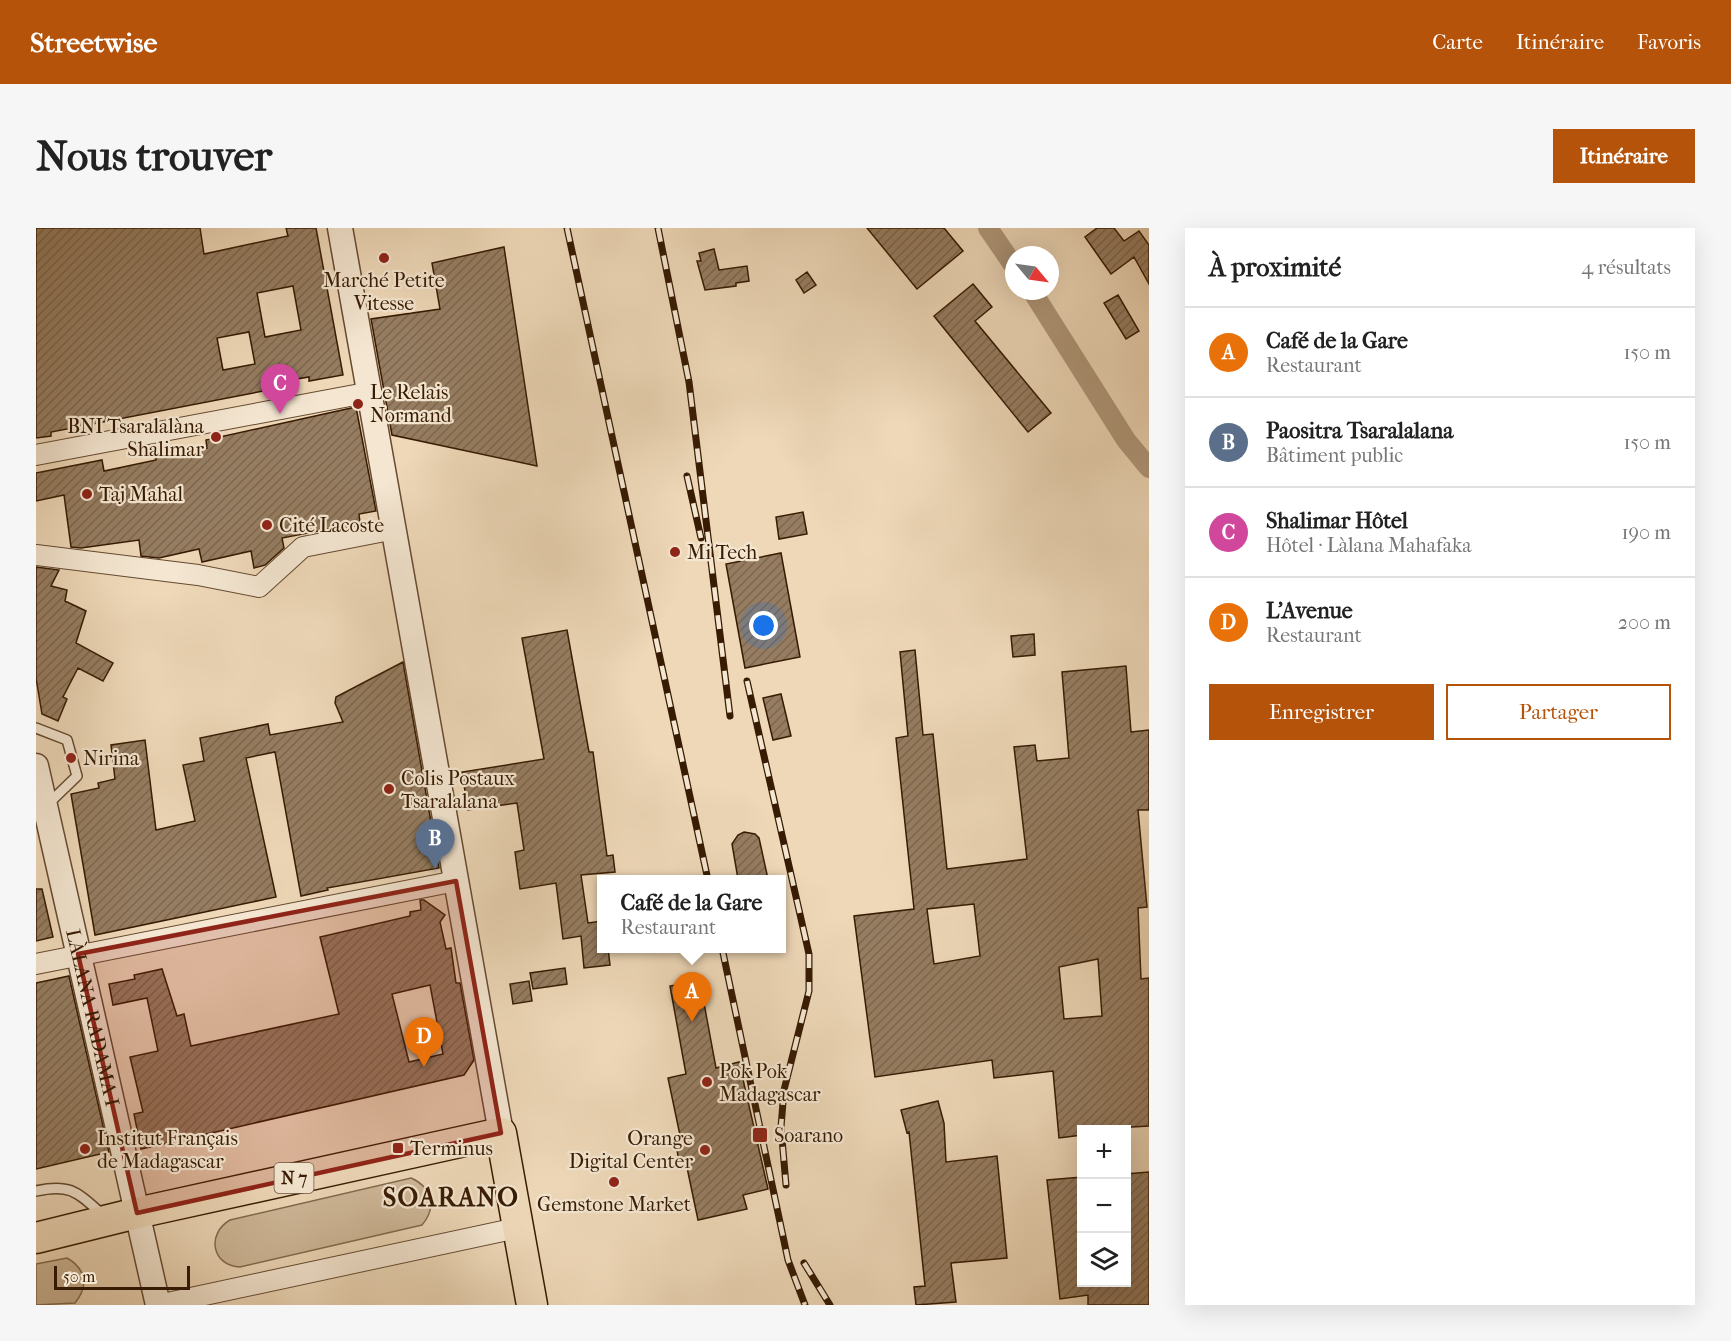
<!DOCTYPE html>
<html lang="fr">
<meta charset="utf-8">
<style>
body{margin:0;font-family:"IM FELL French Canon",serif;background:#f6f6f6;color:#222}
.controls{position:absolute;right:18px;bottom:18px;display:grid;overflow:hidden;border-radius:0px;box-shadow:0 6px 24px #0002}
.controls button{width:54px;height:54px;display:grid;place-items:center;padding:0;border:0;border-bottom:2px solid #e0e0e0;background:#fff;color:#222;font:30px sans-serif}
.compass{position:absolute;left:969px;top:18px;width:54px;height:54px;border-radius:50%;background:#fff;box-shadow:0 6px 24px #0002;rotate:119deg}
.scale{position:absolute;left:18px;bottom:15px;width:136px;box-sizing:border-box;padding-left:6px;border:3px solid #371b02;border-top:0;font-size:16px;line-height:21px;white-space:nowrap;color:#371b02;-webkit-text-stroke:4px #f4e6d1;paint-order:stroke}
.you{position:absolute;left:728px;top:398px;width:21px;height:21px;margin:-15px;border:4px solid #fff;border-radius:50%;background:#1a73e8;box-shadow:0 0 0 9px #1a73e833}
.badge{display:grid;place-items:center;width:39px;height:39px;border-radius:50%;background:#b45309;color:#fff;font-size:20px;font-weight:700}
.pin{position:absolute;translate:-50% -50px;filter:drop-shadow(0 2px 3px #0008)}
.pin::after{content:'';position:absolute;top:32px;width:21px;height:18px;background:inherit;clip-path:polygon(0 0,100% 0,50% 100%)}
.popup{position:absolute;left:561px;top:647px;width:189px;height:78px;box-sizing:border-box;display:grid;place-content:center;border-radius:0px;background:#fff;filter:drop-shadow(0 2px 4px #0005);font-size:20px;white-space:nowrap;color:#767676}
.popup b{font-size:22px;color:#222}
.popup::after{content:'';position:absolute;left:50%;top:100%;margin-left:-12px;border:12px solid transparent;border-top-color:#fff}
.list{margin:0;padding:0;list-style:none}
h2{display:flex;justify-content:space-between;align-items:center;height:78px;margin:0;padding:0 24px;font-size:26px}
h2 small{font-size:20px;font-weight:400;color:#767676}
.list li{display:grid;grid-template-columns:39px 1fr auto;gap:18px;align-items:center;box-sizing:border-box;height:90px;padding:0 24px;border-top:2px solid #e0e0e0}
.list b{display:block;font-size:22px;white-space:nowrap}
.list p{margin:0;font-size:20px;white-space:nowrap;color:#767676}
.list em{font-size:20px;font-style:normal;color:#767676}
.actions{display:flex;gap:12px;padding:18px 24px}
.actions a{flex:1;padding:14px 0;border:2px solid #b45309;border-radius:0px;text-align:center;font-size:21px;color:#b45309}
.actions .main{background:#b45309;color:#fff}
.icon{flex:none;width:33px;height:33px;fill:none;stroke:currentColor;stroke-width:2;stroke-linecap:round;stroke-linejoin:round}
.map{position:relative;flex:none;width:1113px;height:1077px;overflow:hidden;border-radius:0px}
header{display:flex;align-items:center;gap:36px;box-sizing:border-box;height:84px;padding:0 30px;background:#b45309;color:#fff}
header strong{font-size:28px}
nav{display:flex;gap:33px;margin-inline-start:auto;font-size:21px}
.intro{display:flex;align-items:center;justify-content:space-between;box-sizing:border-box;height:144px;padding:0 36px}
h1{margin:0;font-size:42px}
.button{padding:15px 27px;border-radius:0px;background:#b45309;color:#fff;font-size:21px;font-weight:700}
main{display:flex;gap:36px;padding:0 36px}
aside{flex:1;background:#fff;border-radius:0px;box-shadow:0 6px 24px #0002}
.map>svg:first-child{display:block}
</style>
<header>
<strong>Streetwise</strong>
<nav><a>Carte</a><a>Itinéraire</a><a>Favoris</a></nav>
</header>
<div class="intro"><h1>Nous trouver</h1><a class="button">Itinéraire</a></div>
<main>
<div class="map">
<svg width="1113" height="1077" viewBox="0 0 1113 1077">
<defs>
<pattern id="building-hatch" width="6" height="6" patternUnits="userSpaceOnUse" patternTransform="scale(1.5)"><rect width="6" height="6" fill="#967d61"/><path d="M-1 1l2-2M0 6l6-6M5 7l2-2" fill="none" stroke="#7b664e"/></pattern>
</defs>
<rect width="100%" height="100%" fill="#eed8b8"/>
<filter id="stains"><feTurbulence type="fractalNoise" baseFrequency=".00333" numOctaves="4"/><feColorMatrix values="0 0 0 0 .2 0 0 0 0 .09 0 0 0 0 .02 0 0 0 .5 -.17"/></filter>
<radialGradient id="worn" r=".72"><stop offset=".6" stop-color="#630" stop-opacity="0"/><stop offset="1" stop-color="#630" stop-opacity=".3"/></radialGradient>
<path fill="#cfb899" stroke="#836a4e" stroke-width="1.5" d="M375,950C396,959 401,980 386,997L204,1039C176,1038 170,1006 194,992Z
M31,1030C50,1041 53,1058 39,1075L0,1077V1036Z"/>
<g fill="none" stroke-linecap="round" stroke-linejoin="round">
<path stroke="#b0987a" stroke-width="20" d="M952,0L978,38
M996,63L1090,212L1113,240"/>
</g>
<path fill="url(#building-hatch)" stroke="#371b02" stroke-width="1.5" fill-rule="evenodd" d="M0,0H164L168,26L252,8L250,0H280L307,147L273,153V149L237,155L238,161L15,204V208L0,210ZM257,58L265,102L229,109L221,65ZM213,104L219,136L187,142L181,110Z
M831,0H908L927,23L881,61Z
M1061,0H1078L1088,13L1103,3L1113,17V56L1098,29L1075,46L1049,9Z
M468,19L501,238L356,207L335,91L404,81L396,35Z
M678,21L683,42L711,38L713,53L700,55V58L669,62L661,33H665L663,25Z
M771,44L780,57L768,65L760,52Z
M937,56L956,79L939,93L1015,185L992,204L898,88Z
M1082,67L1103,103L1090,111L1068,75Z
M320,179L340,283L323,286L324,295L246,310L248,320L229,337L218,340L215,323L166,334L163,321L123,330L105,328L103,312L45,320L35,319L28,267L0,273V245L66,232L68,243L120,232L119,228L171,220L170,212Z
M767,284L771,306L743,311L740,289Z
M745,325L764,429L709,440L690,336Z
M0,339L23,342L15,358L31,362L29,373L50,383L40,415L77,435L67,453L42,440L27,469L31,471L22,493L6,486L0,450Z
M531,402L553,524H557L571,628L577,627L579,644L545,647L552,695L566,693V720H572L574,737L548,740L545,708L527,711L520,655L484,661L479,624L488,622L481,575L432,582L426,544L508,531L486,410Z
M998,406L999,427L977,429L975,408Z
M879,422L887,507L897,506L911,641L991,631L978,519L999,517L1001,533L1033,530L1026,444L1090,438L1095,504L1113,502V582H1102L1111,679L1102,680L1105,751L1113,750V898L1046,902V907L1023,910L1017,843L958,850L956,832L839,849L818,688L878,681L860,510L872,508L864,424ZM938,676L944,728L898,736L891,681ZM1062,731L1066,788L1028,791L1023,739Z
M367,434L403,640L291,660L292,662L265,668L239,524L210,530L240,669L59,707L35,566L63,560L62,555L79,551L75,517L109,512L120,602L159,593L147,537L168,533L164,510L232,496L234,507L307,494L299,475L300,469Z
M745,466L755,508L737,512L727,470Z
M708,604L719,606L723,610L732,651H702L696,616L702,607Z
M0,661H6L17,709L0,713Z
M384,672H388L409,687L404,694L410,721L415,720L420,755H424L438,832L428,847L105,921L98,886L107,884L94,829L122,823L111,770L77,777L73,756L99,751L98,747L126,741L141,788L148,786L155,818L303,786L284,709L374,688V684L385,682ZM394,757L407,826L373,834L356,766Z
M529,740L531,756L497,761L494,745Z
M33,748L73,924L0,941V755Z
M493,753L496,773L477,776L474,756Z
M655,754L656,761L665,759L680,840L703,834L732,961L707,967L711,981L662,992L649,930L643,932L639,913L645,912L632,850L650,846L634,758Z
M902,873L908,895L910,934L961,928L971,1030L915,1035L920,1074L880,1077L878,1059L889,1058L873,904L871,905L865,882Z
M1113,944V1077H1052V1067L1024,1071L1011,952L1046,949V1054H1090V946Z"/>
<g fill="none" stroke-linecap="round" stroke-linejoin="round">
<g stroke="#654a30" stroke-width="12">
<path id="service" d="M0,500L31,512L41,548L11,577
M0,963C35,955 42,965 67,987"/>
</g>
<g stroke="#654a30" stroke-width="22">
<path id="minor" d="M0,227L335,164
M0,327L162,347L223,359L267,319L359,301
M0,736L420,653
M122,1077L481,1000"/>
</g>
<g stroke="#654a30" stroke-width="27">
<g id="tertiary">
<path d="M304,0L465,905"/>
<path id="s1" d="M0,538L122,1077"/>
</g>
</g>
<g stroke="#371b02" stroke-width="33">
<path id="primary" d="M0,1010L101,985L465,905L496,1077"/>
</g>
<use href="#service" stroke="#f4e6d1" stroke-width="9"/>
<use href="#minor" stroke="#f4e6d1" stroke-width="20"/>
<use href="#tertiary" stroke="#f4e6d1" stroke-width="24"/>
<use href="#primary" stroke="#eed8b8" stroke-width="30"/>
<g stroke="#371b02" stroke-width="7">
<path id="rail" d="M531,0L672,652
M622,0L653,154L694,488
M651,248L665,310
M711,453L773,726V763L748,862L745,899L750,957
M686,720L752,1032L769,1077
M768,1035L794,1077"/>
</g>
<use href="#rail" stroke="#f4e6d1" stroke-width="4.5" stroke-dasharray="14" stroke-linecap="butt"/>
</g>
<path fill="#8f2418" fill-opacity="0.2" stroke="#8f2418" stroke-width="4.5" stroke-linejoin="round" d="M420,653L465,905L101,985L42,726Z"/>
<g fill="#8f2418" stroke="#f4e6d1" stroke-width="2">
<circle cx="348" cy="30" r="6"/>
<circle cx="322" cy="176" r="6"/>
<circle cx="180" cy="209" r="6"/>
<circle cx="51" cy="266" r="6"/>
<circle cx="231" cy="297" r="6"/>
<circle cx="639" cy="324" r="6"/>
<circle cx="35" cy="530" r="6"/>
<circle cx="353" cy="561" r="6"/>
<circle cx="671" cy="854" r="6"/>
<rect x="716" y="899" width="16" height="16" rx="3"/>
<rect x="356" y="914" width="12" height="12" rx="3"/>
<circle cx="49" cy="921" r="6"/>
<circle cx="669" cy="922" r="6"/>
<circle cx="578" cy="954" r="6"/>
</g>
<g text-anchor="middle" stroke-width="4.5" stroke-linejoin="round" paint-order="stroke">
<rect fill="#f4e6d1" stroke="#705840" stroke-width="1.5" x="238.5" y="935" width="39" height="30" rx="4.5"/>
<g font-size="18" font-weight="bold" fill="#371b02">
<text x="258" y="956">N 7</text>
</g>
<g font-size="20" fill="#371b02" stroke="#f4e6d1" text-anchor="start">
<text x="348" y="59" text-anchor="middle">Marché Petite<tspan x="348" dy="23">Vitesse</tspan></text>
<text x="334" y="171">Le Relais<tspan x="334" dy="23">Normand</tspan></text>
<text x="168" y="205" text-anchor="end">BNI Tsaralalàna<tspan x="168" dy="23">Shalimar</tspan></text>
<text x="63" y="273">Taj Mahal</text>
<text x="243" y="304">Cité Lacoste</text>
<text x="651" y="331">Mi Tech</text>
<text x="47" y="537">Nirina</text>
<text x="365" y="557">Colis Postaux<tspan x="365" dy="23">Tsaralalana</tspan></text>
<text x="683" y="850">Pok Pok<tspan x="683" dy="23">Madagascar</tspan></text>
<text x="738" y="914">Soarano</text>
<text x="61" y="917">Institut Français<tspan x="61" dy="23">de Madagascar</tspan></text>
<text x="657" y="917" text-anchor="end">Orange<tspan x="657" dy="23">Digital Center</tspan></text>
<text x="374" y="927">Terminus</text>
<text x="578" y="983" text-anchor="middle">Gemstone Market</text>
</g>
<g font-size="20" fill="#371b02" stroke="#f4e6d1">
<text dy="7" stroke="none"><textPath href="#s1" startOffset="258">LÀLANA RADAMA I</textPath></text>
</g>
<g font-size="26" font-weight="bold" letter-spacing="1.5" fill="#371b02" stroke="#f4e6d1">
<text x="415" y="978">SOARANO</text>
</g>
</g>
<rect width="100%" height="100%" filter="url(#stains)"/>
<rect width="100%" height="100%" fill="url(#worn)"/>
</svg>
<div class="controls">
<button>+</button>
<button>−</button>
<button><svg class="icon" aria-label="layers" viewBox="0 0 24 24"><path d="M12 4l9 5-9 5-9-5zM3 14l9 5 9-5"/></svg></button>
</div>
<svg class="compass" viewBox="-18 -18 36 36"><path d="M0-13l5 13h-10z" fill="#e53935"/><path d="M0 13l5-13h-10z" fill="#767676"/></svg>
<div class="scale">50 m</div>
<div class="you"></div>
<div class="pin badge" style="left:656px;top:794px;background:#e8710a">A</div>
<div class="popup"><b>Café de la Gare</b>Restaurant</div>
<div class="pin badge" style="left:399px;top:641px;background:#5c6f8a">B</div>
<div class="pin badge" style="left:244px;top:186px;background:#d1479c">C</div>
<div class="pin badge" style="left:388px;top:839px;background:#e8710a">D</div>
</div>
<aside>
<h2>À proximité<small>4 résultats</small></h2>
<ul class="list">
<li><span class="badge" style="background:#e8710a">A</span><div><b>Café de la Gare</b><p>Restaurant</p></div><em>150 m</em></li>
<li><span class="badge" style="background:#5c6f8a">B</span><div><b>Paositra Tsaralalana</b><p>Bâtiment public</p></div><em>150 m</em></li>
<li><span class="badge" style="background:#d1479c">C</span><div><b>Shalimar Hôtel</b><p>Hôtel · Làlana Mahafaka</p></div><em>190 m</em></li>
<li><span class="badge" style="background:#e8710a">D</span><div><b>L'Avenue</b><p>Restaurant</p></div><em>200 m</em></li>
</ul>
<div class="actions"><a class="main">Enregistrer</a><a>Partager</a></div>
</aside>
</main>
